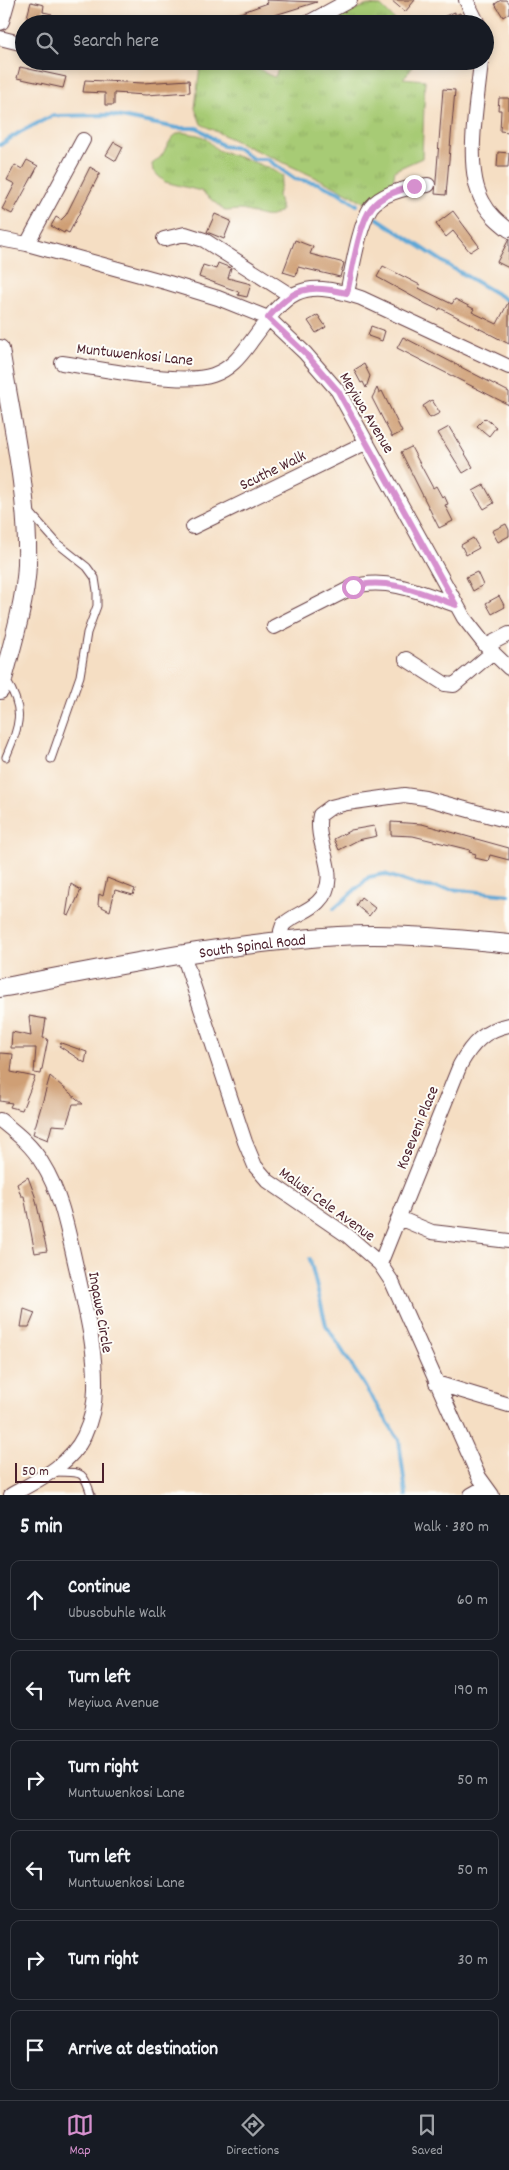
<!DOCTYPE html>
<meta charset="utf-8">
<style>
body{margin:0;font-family:Dekko,sans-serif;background:#242831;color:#f1f3f6}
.scale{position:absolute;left:15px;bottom:12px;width:89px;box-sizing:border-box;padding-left:5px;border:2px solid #4a1f2b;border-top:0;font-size:14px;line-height:18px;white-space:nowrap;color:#4a1f2b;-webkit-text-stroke:4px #fdfcf7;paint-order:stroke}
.stop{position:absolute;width:15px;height:15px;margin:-11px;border:4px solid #d690ce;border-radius:50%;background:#fff}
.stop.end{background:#d690ce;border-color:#fff;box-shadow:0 1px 5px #0008}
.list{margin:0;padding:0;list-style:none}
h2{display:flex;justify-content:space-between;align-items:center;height:65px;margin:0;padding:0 20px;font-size:21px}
h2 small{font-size:16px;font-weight:400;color:#9ea1a6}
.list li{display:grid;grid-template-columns:32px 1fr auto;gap:15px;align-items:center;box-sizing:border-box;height:80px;margin:0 10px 10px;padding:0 10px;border:1px solid #363941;border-radius:10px}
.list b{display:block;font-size:19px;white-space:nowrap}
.list p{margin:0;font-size:16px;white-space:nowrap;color:#9ea1a6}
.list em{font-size:16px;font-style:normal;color:#9ea1a6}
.icon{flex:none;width:28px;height:28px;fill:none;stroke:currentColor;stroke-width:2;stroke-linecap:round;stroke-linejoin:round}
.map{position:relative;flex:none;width:509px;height:1495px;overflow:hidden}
.search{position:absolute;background:#171b24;box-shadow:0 2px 8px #0003;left:15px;right:15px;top:15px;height:55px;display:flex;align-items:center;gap:12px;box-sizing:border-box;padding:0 18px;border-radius:28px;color:#9ea1a6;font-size:19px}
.sheet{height:605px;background:#171b24}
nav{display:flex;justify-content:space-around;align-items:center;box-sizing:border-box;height:70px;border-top:1px solid #363941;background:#171b24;font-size:14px;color:#9ea1a6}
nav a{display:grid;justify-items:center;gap:2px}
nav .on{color:#d690ce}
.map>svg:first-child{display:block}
</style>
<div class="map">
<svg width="509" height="1495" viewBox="0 0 509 1495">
<defs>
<pattern id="grass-tufts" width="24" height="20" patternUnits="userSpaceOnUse" patternTransform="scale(1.25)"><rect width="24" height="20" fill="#a7cb75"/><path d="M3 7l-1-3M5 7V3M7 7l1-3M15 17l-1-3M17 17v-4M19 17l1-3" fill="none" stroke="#91ae65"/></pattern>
</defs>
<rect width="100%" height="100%" fill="#fdfcf7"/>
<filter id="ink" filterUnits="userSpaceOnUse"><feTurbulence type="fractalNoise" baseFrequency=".02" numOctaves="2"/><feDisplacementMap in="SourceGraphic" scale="10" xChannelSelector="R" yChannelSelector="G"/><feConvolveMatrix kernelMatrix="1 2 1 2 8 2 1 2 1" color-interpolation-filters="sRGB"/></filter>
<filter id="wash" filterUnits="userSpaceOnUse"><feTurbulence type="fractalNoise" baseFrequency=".0096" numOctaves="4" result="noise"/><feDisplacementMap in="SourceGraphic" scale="20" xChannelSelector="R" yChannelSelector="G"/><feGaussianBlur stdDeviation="1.12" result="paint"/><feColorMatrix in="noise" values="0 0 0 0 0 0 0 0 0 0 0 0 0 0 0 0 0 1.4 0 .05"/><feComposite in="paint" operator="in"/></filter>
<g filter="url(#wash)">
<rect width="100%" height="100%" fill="#f5dec3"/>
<path fill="url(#grass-tufts)" stroke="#787550" d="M368,5L381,6L399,24H323L337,16Z
M238,61C260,61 258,73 275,77L281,61H414L410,71L403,78L425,80L422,158L395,170L392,187L366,203C312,173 255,152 201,124L195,108L200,67Z
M182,132C188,134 196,134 201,136C209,139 213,148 220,151C241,158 264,164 283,176L278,195L281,210C270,222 259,214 246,211C239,209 231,211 225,211L201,191L165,182L153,171L152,164C156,161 160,158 162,155C168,146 170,135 182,132Z"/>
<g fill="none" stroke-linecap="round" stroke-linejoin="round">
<path stroke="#5fa7d6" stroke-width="4" d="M0,145L20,132L52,116L111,115L177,128H198L223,146L238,148L253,159H267L295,179L317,183L338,192L357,205
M377,218L451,267L509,301
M334,909L369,877L384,874L421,886L509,895
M310,1259L326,1325L399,1440L406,1495"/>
</g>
<g id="blocks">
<path fill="#cf9f75" d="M266,0L317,2L246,24H212L211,19L237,14L268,3Z
M391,0H415L405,12Z
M501,0H506L509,4V13L503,17L495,4Z
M31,2L44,5L43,12L52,14L50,24H32L33,19L27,17Z
M455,12V15L460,13L463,24H433V21Z
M20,67L66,77L63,88L17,78Z
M85,80L143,83L189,80L190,92L146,95L114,93V105H105V93L83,92Z
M443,89L455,90L446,195L435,194Z
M499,98H509V132L500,131L501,110H498Z
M114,142L123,147L116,161L106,155Z
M498,152L509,153L508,167H497Z
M27,160L38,166L12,214L2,209L15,184L7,180L15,165L22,169Z
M90,167L100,173L69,233L65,231L64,233L51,226L56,217L61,220L66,215Z
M453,211L479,246L470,252L453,231L446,237L436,224Z
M215,214L231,221L224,239L207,232Z
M509,239V268L497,262Z
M295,240L313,247L310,254L344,263L340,277L298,267L296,276L283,272Z
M218,263L231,268L228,278L251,284L247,297L238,295L239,292L199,277L203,265L216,269Z
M383,266L420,285L419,288L452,304L455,299L474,309L472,312L497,324L509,301V344L440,308L439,310L426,304L377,277Z
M318,315L326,327L316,333L308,321Z
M371,326L385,331L382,341L368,336Z
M403,337L509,392V405L397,348Z
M364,364L370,376L366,388L363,382L361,383L354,370Z
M377,388L379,393L382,391L402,432L392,437L372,398Z
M432,400L440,413L430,418L423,406Z
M485,418L496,427L489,436L477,426Z
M449,427L473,467L463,473L438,433Z
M411,447L433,488L436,486L442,497L444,495L448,504L445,505L453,521L439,528L401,452Z
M484,485L494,503L484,509L473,491Z
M506,524L509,530V536L498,542L492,531Z
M473,538L479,548L466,555L461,545Z
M477,572L483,585L473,591L466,577Z
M499,596L505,607L492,614L486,603Z
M391,822L422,824L509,848V860L490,855L488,861L475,858L476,854L469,852L470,850L413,836L391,835Z
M374,826L377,836L358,840L339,850L334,839L351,830Z
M107,878L135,889L133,895L115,890L110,911L98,905L99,894L103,896Z
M71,884L81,890L69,916L66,915Z
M361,897L375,908L369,916L356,905Z
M29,1016L46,1019L43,1038L48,1039L41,1074L34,1073L36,1048H11L12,1032L31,1036Z
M61,1043L87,1052L85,1063L59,1046Z
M0,1053L13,1054L11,1072L35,1077L22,1110L10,1107L12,1103L0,1101Z
M50,1076L83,1104H73L66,1126L52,1125L48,1140L33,1134Z
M28,1177L35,1196L47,1251L35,1253L24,1196H21L17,1184Z
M24,1309L35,1313L29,1327H21Z"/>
</g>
</g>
<g filter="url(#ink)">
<use href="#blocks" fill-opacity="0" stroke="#643c42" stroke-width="1"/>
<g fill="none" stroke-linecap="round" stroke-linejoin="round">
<g stroke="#643c42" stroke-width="9">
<path id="service" d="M28,510L58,544L87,567L95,578L97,591V606L87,633L80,676L51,759
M6,757C19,726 26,711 6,680
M53,1472C80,1473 83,1468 91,1495"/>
</g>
<g stroke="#643c42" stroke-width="16">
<path id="minor" d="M466,0L478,24
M306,24L350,0
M0,38L24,44
M481,61C478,100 463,168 483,202C489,214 499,222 509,230
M0,239L27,244L169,283L218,298L268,318L305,353L338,391L464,618L486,646L509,668
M164,239L185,234L204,240L290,295
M27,244L83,140
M347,293C352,271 359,225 371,207C383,192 410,187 428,185
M62,363C96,368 183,386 213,375C230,369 239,358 250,343C286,294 297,276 361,298L509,367
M193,527L367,442
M274,627L353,587C386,576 425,594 456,605
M486,646L509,634
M406,659L445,684L454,685L493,652
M283,941L281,931L283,925C293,915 308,912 318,902C344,876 313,845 320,815L331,807L347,803L404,795L425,798L509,821
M183,954L245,1142L255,1166L268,1181L348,1236L380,1264L392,1282L479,1477L492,1495
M0,1120C16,1133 32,1145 42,1163C63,1196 69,1238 78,1275C86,1312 96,1350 95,1388C95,1404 91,1421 84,1436C70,1465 38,1480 11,1495
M399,1218L432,1232L509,1241
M380,1264L460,1065C472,1043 485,1030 509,1025
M436,1383L509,1405
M471,1495L485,1487"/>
</g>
<g stroke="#643c42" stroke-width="20">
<g id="tertiary">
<path d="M0,21L6,0"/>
<path d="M0,349C11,417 29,495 27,564C26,601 10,653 0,690"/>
<path id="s1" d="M0,988C112,967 224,943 338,936C396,933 452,938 509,944"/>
</g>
</g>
<use href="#service" stroke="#fff" stroke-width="7"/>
<use href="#minor" stroke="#fff" stroke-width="14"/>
<use href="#tertiary" stroke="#fff" stroke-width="18"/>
</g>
</g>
<g fill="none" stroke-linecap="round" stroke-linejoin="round" filter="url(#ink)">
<path stroke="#d690ce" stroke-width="6" d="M353,587C386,576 424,594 456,605L338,391L305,353L268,318C294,286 308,285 347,293C352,272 359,222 372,207C381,195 400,190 414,186"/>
</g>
<g text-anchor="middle" stroke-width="4" stroke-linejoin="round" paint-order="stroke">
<g font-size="16" fill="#4a1f2b" stroke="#fdfcf7">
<text transform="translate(135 353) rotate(6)" y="6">Muntuwenkosi Lane</text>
<text transform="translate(368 412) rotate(59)" y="6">Meyiwa Avenue</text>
<text transform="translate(272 469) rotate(-26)" y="6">Scuthe Walk</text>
<text dy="6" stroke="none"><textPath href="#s1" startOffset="256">South Spinal Road</textPath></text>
<text transform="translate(416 1127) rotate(-68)" y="6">Koseveni Place</text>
<text transform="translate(328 1203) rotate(36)" y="6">Malusi Cele Avenue</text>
<text transform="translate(102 1312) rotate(80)" y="6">Inqawe Circle</text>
</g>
</g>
</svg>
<div class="scale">50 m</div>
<div class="stop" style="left:353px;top:587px"></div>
<div class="stop end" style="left:414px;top:186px"></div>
<div class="search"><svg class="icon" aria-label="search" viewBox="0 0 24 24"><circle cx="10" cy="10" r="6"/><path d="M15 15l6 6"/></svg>Search here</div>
</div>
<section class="sheet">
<h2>5 min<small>Walk · 380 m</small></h2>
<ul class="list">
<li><svg class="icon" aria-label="ahead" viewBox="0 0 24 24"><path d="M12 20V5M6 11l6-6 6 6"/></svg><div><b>Continue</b><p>Ubusobuhle Walk</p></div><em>60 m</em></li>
<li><svg class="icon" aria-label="left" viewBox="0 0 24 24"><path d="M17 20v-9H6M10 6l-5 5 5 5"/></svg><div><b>Turn left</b><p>Meyiwa Avenue</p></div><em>190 m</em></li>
<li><svg class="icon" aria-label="right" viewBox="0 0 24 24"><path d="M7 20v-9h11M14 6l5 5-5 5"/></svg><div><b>Turn right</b><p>Muntuwenkosi Lane</p></div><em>50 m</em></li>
<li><svg class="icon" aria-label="left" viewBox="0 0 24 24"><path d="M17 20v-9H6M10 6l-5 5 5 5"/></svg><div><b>Turn left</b><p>Muntuwenkosi Lane</p></div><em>50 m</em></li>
<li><svg class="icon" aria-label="right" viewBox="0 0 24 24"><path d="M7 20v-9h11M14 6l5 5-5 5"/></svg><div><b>Turn right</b></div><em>30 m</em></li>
<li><svg class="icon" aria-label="arrive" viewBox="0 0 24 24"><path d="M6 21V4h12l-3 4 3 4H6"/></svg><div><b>Arrive at destination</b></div></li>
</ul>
</section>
<nav>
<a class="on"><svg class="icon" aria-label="map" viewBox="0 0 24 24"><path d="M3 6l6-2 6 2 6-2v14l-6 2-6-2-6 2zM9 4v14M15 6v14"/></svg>Map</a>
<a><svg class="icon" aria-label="directions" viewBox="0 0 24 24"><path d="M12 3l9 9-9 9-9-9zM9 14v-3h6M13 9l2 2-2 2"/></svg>Directions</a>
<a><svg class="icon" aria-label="saved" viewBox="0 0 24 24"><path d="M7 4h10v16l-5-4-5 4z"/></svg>Saved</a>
</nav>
